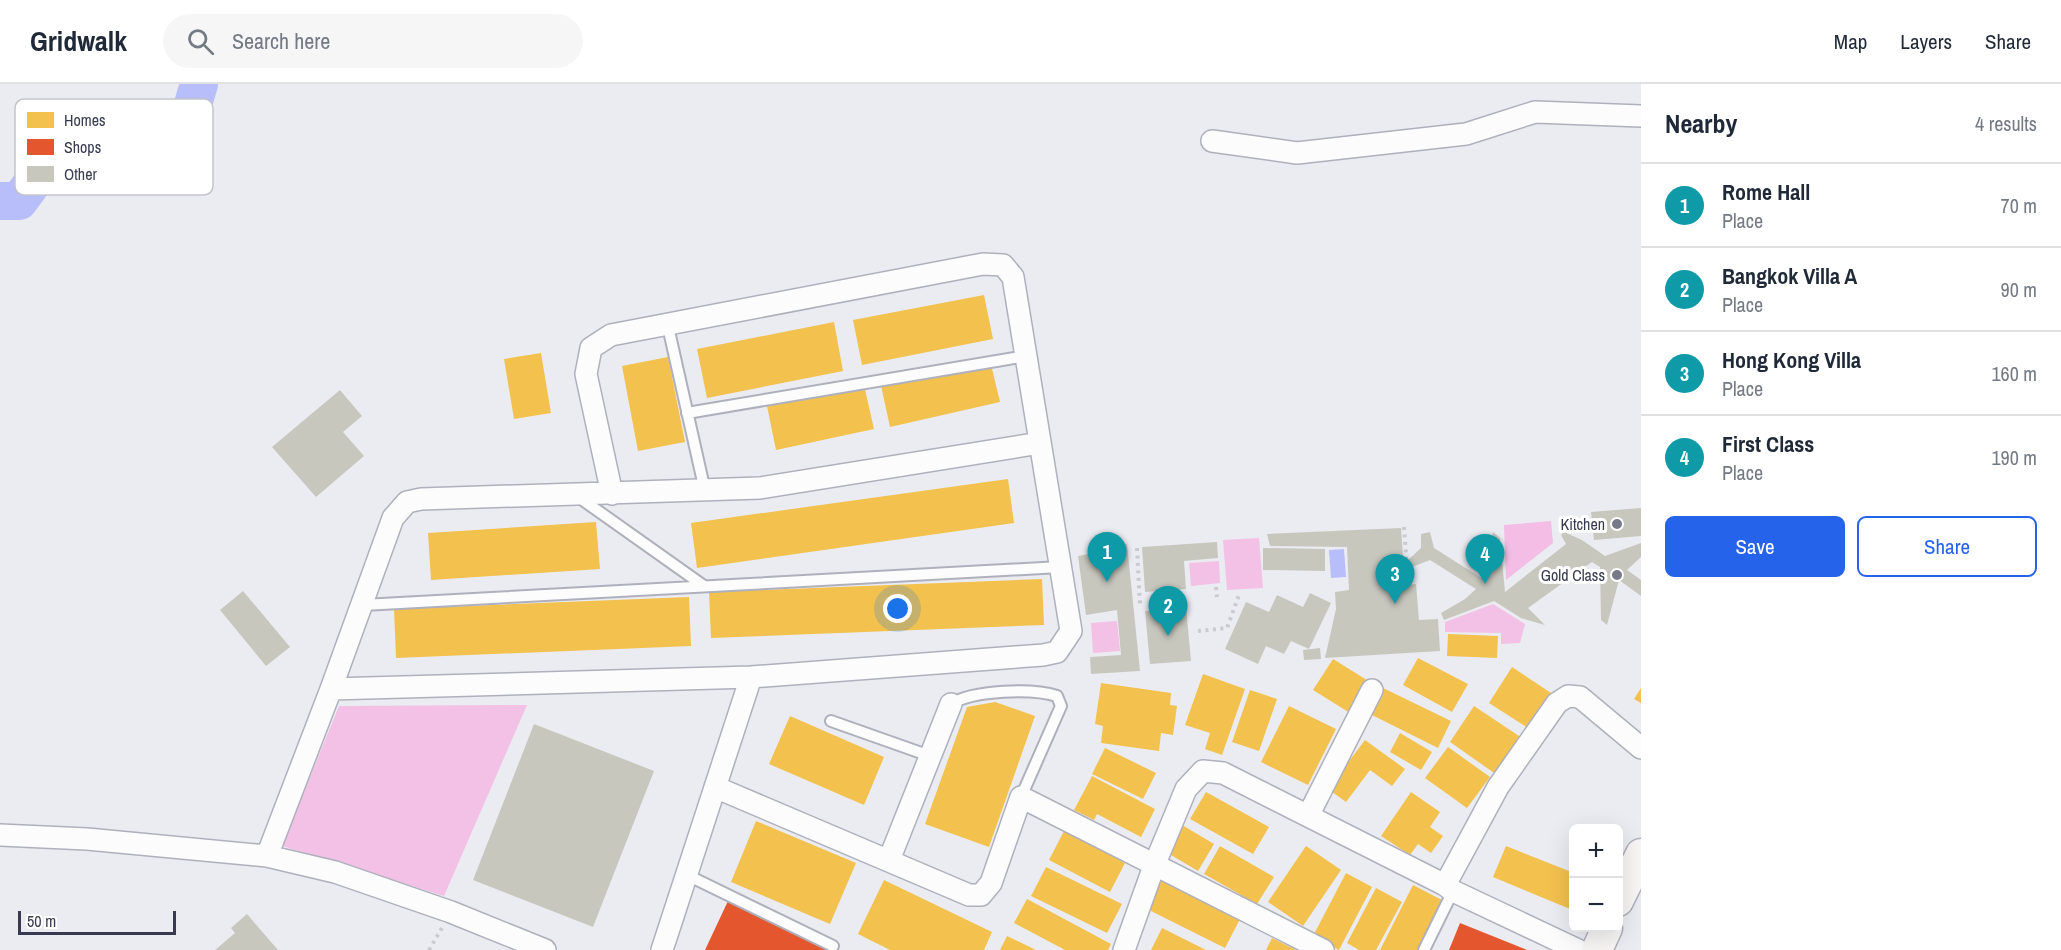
<!DOCTYPE html>
<meta charset="utf-8">
<style>
body{margin:0;font-family:"Archivo Narrow",sans-serif;background:#f6f6f7;color:#1f2937}
.controls{position:absolute;right:18px;bottom:18px;display:grid;overflow:hidden;border-radius:9px;box-shadow:0 6px 24px #0002}
.controls button{width:54px;height:54px;display:grid;place-items:center;padding:0;border:0;border-bottom:2px solid #e0e1e3;background:#fff;color:#1f2937;font:30px sans-serif}
.scale{position:absolute;left:18px;bottom:15px;width:158px;box-sizing:border-box;padding-left:6px;border:3px solid #383b50;border-top:0;font-size:16px;line-height:21px;white-space:nowrap;color:#383b50;-webkit-text-stroke:4px #fff;paint-order:stroke}
.you{position:absolute;left:898px;top:525px;width:21px;height:21px;margin:-15px;border:4px solid #fff;border-radius:50%;background:#1a73e8;box-shadow:0 0 0 9px #1a73e833}
.badge{display:grid;place-items:center;width:39px;height:39px;border-radius:50%;background:#2563eb;color:#fff;font-size:20px;font-weight:700}
.pin{position:absolute;translate:-50% -50px;filter:drop-shadow(0 2px 3px #0008)}
.pin::after{content:'';position:absolute;top:32px;width:21px;height:18px;background:inherit;clip-path:polygon(0 0,100% 0,50% 100%)}
.list{margin:0;padding:0;list-style:none}
h2{display:flex;justify-content:space-between;align-items:center;height:78px;margin:0;padding:0 24px;font-size:26px}
h2 small{font-size:20px;font-weight:400;color:#747a83}
.list li{display:grid;grid-template-columns:39px 1fr auto;gap:18px;align-items:center;box-sizing:border-box;height:84px;padding:0 24px;border-top:2px solid #e0e1e3}
.list b{display:block;font-size:22px;white-space:nowrap}
.list p{margin:0;font-size:20px;white-space:nowrap;color:#747a83}
.list em{font-size:20px;font-style:normal;color:#747a83}
.actions{display:flex;gap:12px;padding:18px 24px}
.actions a{flex:1;padding:14px 0;border:2px solid #2563eb;border-radius:9px;text-align:center;font-size:21px;color:#2563eb}
.actions .main{background:#2563eb;color:#fff}
.icon{flex:none;width:33px;height:33px;fill:none;stroke:currentColor;stroke-width:2;stroke-linecap:round;stroke-linejoin:round}
.map{position:relative;flex:none;width:1641px;height:866px;overflow:hidden}
header{display:flex;align-items:center;gap:36px;box-sizing:border-box;height:84px;padding:0 30px;background:#fff;border-bottom:2px solid #e0e1e3}
header strong{font-size:28px}
nav{display:flex;gap:33px;margin-inline-start:auto;font-size:21px}
.search{width:420px;height:54px;background:#f6f6f7;display:flex;align-items:center;gap:15px;box-sizing:border-box;padding:0 21px;border-radius:33px;color:#747a83;font-size:22px}
main{display:flex}
aside{flex:1;background:#fff}
.map>svg:first-child{display:block}
</style>
<header>
<strong>Gridwalk</strong>
<div class="search"><svg class="icon" aria-label="search" viewBox="0 0 24 24"><circle cx="10" cy="10" r="6"/><path d="M15 15l6 6"/></svg>Search here</div>
<nav><a>Map</a><a>Layers</a><a>Share</a></nav>
</header>
<main>
<div class="map">
<svg width="1641" height="866" viewBox="0 0 1641 866">
<rect width="100%" height="100%" fill="#ebecf2"/>
<path fill="#f3c0e6" d="M1259,454L1263,504L1227,506L1223,456Z
M1219,477L1220,499L1191,502L1189,479Z
M1493,520L1525,540L1520,559L1501,560V549L1445,548V538Z
M1117,537L1120,567L1093,569L1091,539Z
M527,621L444,812L282,762L339,622Z"/>
<path fill="#f3bde6" d="M1551,437L1553,459L1506,496L1504,441Z"/>
<path fill="#b8bef9" d="M1344,465L1346,493L1331,494L1329,466Z"/>
<path fill="#f2c14e" d="M984,211L993,255L862,281L853,236Z
M834,238L843,287L707,314L697,265Z
M541,269L551,329L514,335L504,275Z
M989,272L1000,318L890,343L880,297Z
M668,273L685,358L638,367L622,282Z
M864,301L874,345L776,366L767,322Z
M1008,395L1014,439L697,484L691,439Z
M596,438L600,485L431,496L428,449Z
M1042,495L1044,541L711,554L709,508Z
M689,513L691,562L396,574L394,525Z
M1448,550L1498,552L1497,574L1447,572Z
M1418,574L1468,600L1452,628L1403,601Z
M1333,575L1370,598L1350,629L1313,606Z
M1512,583L1551,609L1528,644L1489,619Z
M1203,590L1245,605L1222,671L1205,665L1210,649L1185,641Z
M1101,599L1171,609L1170,621L1177,622L1173,651L1161,649L1159,667L1101,659L1103,642L1095,640Z
M1381,603L1451,637L1438,664L1368,629Z
M1641,604V619L1634,615Z
M1250,606L1277,615L1259,667L1232,658Z
M995,618L1035,632L989,763L925,740L967,623Z
M1289,622L1336,645L1308,701L1261,678Z
M1474,622L1522,654L1497,691L1450,658Z
M790,632L884,673L864,721L769,680Z
M1400,649L1432,668L1421,686L1390,668Z
M1365,656L1405,685L1392,702L1370,686L1346,718L1328,705Z
M1448,663L1490,693L1467,724L1425,694Z
M1105,664L1156,689L1143,715L1092,690Z
M1092,692L1155,725L1141,753L1097,730L1094,736L1074,726Z
M1206,708L1269,743L1253,770L1190,735Z
M1411,708L1440,728L1430,743L1443,752L1431,769L1418,760L1410,771L1381,752Z
M756,737L856,779L830,840L731,798Z
M1182,741L1214,760L1198,787L1166,768Z
M1064,747L1125,779L1110,808L1049,776Z
M1220,762L1274,793L1257,820L1204,790Z
M1306,762L1341,786L1303,842L1268,818Z
M1506,762L1574,789V817L1570,825L1493,793Z
M1046,783L1122,820L1107,849L1031,812Z
M1346,789L1372,803L1339,866L1313,852Z
M884,796L992,848L984,866H890L858,850Z
M1162,796L1240,835L1225,864L1147,825Z
M1413,801L1442,816L1417,866H1380Z
M1376,804L1402,818L1376,866H1359L1347,859Z
M1027,815L1111,860L1108,866H1065L1014,839Z
M1162,844L1206,866H1151Z
M1007,852L1036,866H1000Z
M1272,854L1296,866H1266Z"/>
<path fill="#e4572e" d="M728,817L747,827L831,866H705Z
M1460,839L1527,866H1449Z"/>
<g fill="none" stroke-linecap="round" stroke-linejoin="round">
<path stroke="#b8bef9" stroke-width="38" d="M0,117H19L41,87L71,74L91,88L121,80L141,59L184,63L190,54L188,37L199,0"/>
</g>
<path fill="#c8c7be" d="M340,306L362,332L343,348L364,372L316,413L272,363Z
M1641,424V452L1594,456L1591,428Z
M1401,444L1405,501L1416,500L1419,536L1438,535L1440,567L1325,574L1336,525L1335,508L1349,506L1347,463L1270,462L1267,450Z
M1430,448L1434,464L1483,495L1493,448L1500,454L1505,508L1566,460L1561,451L1564,448L1582,456L1605,472L1641,459V473L1627,486L1641,496V512L1619,496L1607,541L1601,536L1600,483L1592,478L1528,524L1545,541L1521,534L1494,517L1444,536L1441,529L1465,515L1476,505L1430,476L1412,483L1406,478L1421,464V450Z
M1217,458L1218,474L1184,477L1186,505L1145,508L1142,463Z
M1127,460L1140,587L1091,590L1090,573L1121,571L1117,526L1086,531L1078,472L1089,470L1088,465Z
M1263,464L1325,465V487L1263,486Z
M243,507L290,563L266,582L220,526Z
M1310,509L1331,519L1309,565L1291,557L1284,570L1266,562L1258,580L1225,565L1246,518L1269,528L1277,511L1303,523Z
M1186,523L1191,577L1150,580L1145,527Z
M1320,564L1321,575L1304,576L1303,566Z
M534,640L654,687L593,843L473,796Z
M247,830L278,866H215L235,849L231,844Z"/>
<g fill="none" stroke-linecap="round" stroke-linejoin="round">
<g stroke="#aeb0bc" stroke-width="14">
<path id="service" d="M667,238L705,407
M687,329L1026,272
M577,412L704,502
M363,521L1060,483
M951,620C974,606 1032,604 1057,612L1061,622L1021,713
M831,637L930,672
M687,791L833,862
M1424,866L1453,807"/>
</g>
<g stroke="#aeb0bc" stroke-width="24">
<path id="minor" d="M1212,57L1297,69L1466,50L1535,28L1641,32
M331,605L393,434L407,418L421,415L760,404L1040,359
M715,703L969,811H981L991,799L1021,713L1323,866
M1308,732L1372,606
M0,751L87,755L267,772L335,788L451,828L545,866
M267,772L331,605L751,593L1043,571L1057,568L1071,547L1013,193L1003,181L983,180L611,251L591,264L586,290L612,410
M889,776L951,620
M1445,801L1498,703L1557,619L1568,612L1580,613L1641,664
M662,866L751,593
M1124,866L1154,782L1186,705L1203,687L1223,689L1445,801L1453,807L1578,866"/>
</g>
<g stroke="#aeb0bc" stroke-width="33">
<path id="secondary" d="M1618,817L1641,770
M1597,866L1607,844"/>
</g>
<path stroke="#c9cbd0" stroke-width="4" stroke-dasharray="3 4.5" stroke-linecap="butt" d="M1404,443L1408,498
M1137,464L1140,521
M1216,503L1217,513
M1198,547L1227,544L1239,511
M429,866L442,844"/>
<use href="#service" stroke="#fcfcfd" stroke-width="10"/>
<use href="#minor" stroke="#fcfcfd" stroke-width="21"/>
<use href="#secondary" stroke="#f8f5f5" stroke-width="30"/>
</g>
<g fill="#777989" stroke="#fff" stroke-width="2">
<circle cx="1617" cy="440" r="6"/>
<circle cx="1617" cy="491" r="6"/>
</g>
<g text-anchor="middle" stroke-width="6" stroke-linejoin="round" paint-order="stroke">
<g font-size="16" fill="#383b50" stroke="#fff" text-anchor="end">
<text x="1605" y="446">Kitchen</text>
<text x="1605" y="497">Gold Class</text>
</g>
</g>
<rect x="15" y="15" width="198" height="96" rx="9" fill="#fff" stroke="#c3c4ca" stroke-width="1.5"/>
<rect x="27" y="28" width="27" height="16" fill="#f2c14e"/>
<rect x="27" y="55" width="27" height="16" fill="#e4572e"/>
<rect x="27" y="82" width="27" height="16" fill="#c8c7be"/>
<g font-size="16" fill="#383b50">
<text x="64" y="42">Homes</text>
<text x="64" y="69">Shops</text>
<text x="64" y="96">Other</text>
</g>
</svg>
<div class="controls">
<button>+</button>
<button>−</button>
</div>
<div class="scale">50 m</div>
<div class="you"></div>
<div class="pin badge" style="left:1107px;top:498px;background:#0f9aa8">1</div>
<div class="pin badge" style="left:1168px;top:552px;background:#0f9aa8">2</div>
<div class="pin badge" style="left:1395px;top:520px;background:#0f9aa8">3</div>
<div class="pin badge" style="left:1485px;top:500px;background:#0f9aa8">4</div>
</div>
<aside>
<h2>Nearby<small>4 results</small></h2>
<ul class="list">
<li><span class="badge" style="background:#0f9aa8">1</span><div><b>Rome Hall</b><p>Place</p></div><em>70 m</em></li>
<li><span class="badge" style="background:#0f9aa8">2</span><div><b>Bangkok Villa A</b><p>Place</p></div><em>90 m</em></li>
<li><span class="badge" style="background:#0f9aa8">3</span><div><b>Hong Kong Villa</b><p>Place</p></div><em>160 m</em></li>
<li><span class="badge" style="background:#0f9aa8">4</span><div><b>First Class</b><p>Place</p></div><em>190 m</em></li>
</ul>
<div class="actions"><a class="main">Save</a><a>Share</a></div>
</aside>
</main>
